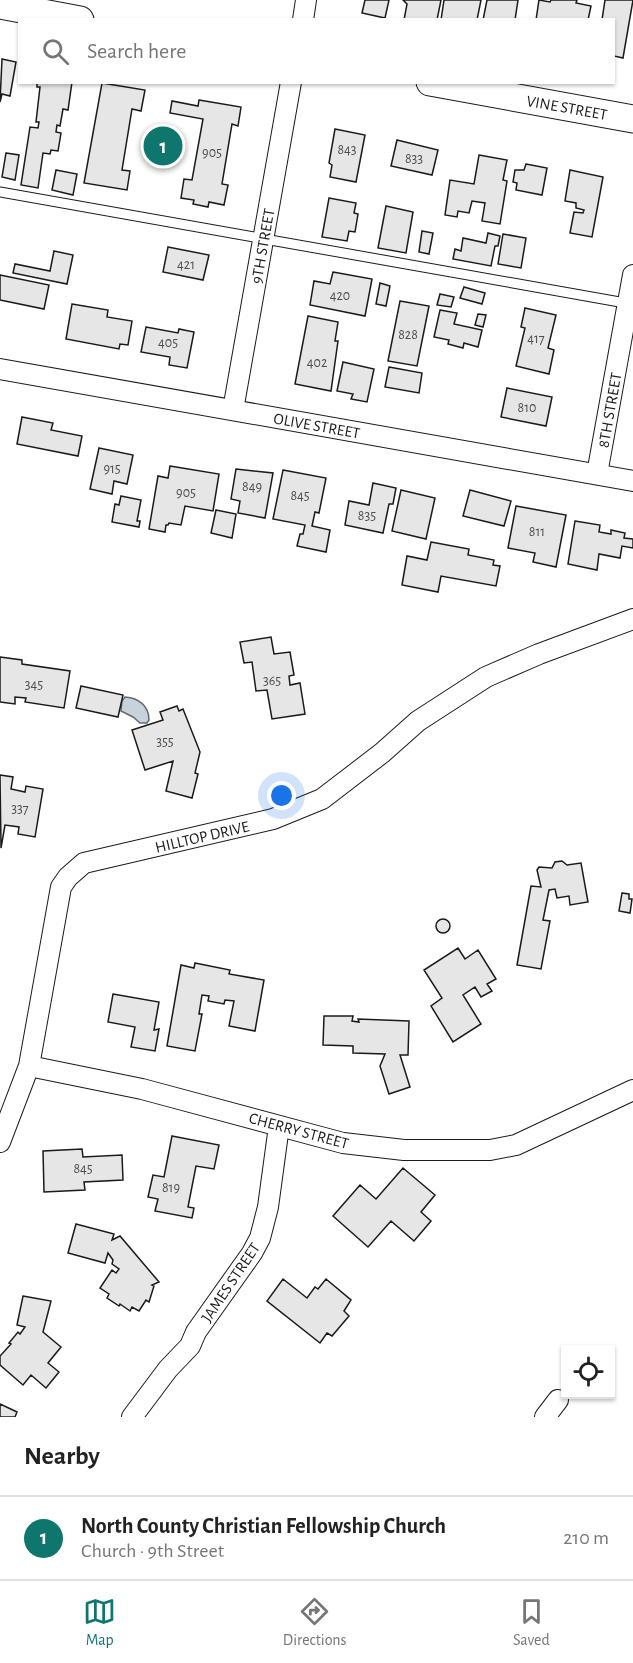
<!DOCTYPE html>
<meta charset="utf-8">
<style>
body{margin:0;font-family:"Alegreya Sans",sans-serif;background:#f2f2f2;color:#222}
.controls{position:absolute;right:18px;bottom:18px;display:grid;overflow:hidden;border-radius:0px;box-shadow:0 2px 4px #0004}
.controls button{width:54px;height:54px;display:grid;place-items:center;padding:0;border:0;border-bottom:2px solid #e0e0e0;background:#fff;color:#222;font:30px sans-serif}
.you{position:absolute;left:282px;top:796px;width:21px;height:21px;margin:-15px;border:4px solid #fff;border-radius:50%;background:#1a73e8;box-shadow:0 0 0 9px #1a73e833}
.badge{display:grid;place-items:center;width:39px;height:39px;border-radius:50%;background:#0f766e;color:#fff;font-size:20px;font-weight:700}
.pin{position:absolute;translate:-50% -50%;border:3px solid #fff;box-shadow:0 2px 6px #0006}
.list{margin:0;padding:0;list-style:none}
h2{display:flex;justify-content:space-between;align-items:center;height:78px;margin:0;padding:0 24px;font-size:26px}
h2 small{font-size:20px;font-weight:400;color:#767676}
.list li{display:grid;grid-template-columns:39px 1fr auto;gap:18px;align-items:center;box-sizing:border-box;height:84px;padding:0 24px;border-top:2px solid #e0e0e0}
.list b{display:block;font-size:22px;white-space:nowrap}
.list p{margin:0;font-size:20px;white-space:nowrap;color:#767676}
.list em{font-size:20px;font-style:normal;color:#767676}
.icon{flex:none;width:33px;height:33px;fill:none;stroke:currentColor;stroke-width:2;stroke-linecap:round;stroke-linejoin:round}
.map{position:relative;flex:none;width:633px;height:1417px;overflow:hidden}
.search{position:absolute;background:#fff;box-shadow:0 2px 4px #0004;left:18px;right:18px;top:18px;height:66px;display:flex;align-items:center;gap:15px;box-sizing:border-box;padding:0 21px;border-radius:0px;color:#767676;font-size:22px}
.sheet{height:162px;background:#fff}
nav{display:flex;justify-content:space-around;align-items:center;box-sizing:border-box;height:84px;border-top:2px solid #e0e0e0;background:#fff;font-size:16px;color:#767676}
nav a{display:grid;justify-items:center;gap:3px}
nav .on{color:#0f766e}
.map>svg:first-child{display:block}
</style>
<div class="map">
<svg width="633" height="1417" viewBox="0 0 633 1417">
<rect width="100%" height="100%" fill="#fff"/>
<path fill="#c6d2dc" stroke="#6a6a6a" stroke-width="1.5" d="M125,697C139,698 149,706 149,720L147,723H140L133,717L121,711L122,701Z"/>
<path fill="#e6e6e6" stroke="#1a1a1a" stroke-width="1.5" d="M365,0H389L385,18L362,13Z
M403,0H441L437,20H404L407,4Z
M444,0H481L477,20H441Z
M487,0H518L515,20H483Z
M539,0L550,2L551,0H577L576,3L591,6L588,20H536Z
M605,0H633L623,58L614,56V20H602Z
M2,59L16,62L10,96L2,94L0,102Z
M37,82H72L68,110L63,109L60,126L57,125L56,132L61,133L58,151L51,150L50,154L43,153L38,188L21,185L30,127L38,128L39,122H36L40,87H37Z
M102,83L145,90L141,111L132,109L122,170L130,171L127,190L84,183Z
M199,100L241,107L238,126L232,124L222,184L228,185L224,205L209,202L208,207L193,204L194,200L181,198L184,179L192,180L203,119L170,113L172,101L198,106Z
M335,129L365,135L356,182L330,177L332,165L329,163Z
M397,140L438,150L432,175L391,166Z
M6,153L19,155L15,180L2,177Z
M479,155L507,160L503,180L507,181L500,224L482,221L485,203L472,201L469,213L458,211L457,217L445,215L450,180L474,184Z
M526,164L547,168L542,195L516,190L517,183L513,182L515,170H524Z
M56,170L77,174L73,195L52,190Z
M570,170L603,177L592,237L570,233L574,212L583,213L584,210L576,208V203L565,201Z
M329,198L356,203L354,213L358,214L355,232L349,231L347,241L322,237Z
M386,206L413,212L406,253L378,248Z
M422,231L433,233L429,254L419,252Z
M488,233L500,236L498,246H495L491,266L453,259L455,249L461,251L463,238L486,243Z
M503,234L526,238L521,268L498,264Z
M168,247L209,255L203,280L163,272Z
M54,251L73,255L67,284L13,273L15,264L50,271Z
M333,272L372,279L365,316L310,305L314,281L330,284Z
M0,275L49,285L44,309L0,300Z
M380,283L390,286L386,306L376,304Z
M464,287L485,293L482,304L460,298Z
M440,294L454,297L451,307L437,305Z
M400,301L429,306L417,366L388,361Z
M72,304L108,310L107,317L132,321L128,345L120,344L119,349L66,339Z
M525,308L556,315L548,348L554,350L549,374L516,366L525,328L521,327Z
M440,310L457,313L454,324L482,330L478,347L464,343L463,348L448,344L449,340L434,337Z
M478,314L486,315L483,327L475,325Z
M308,316L338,322L335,341H338L331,391L295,384Z
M146,327L178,333L179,329L194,332L187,368L169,365L170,357L141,352Z
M343,362L374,369L367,402L351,399L353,394L337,391Z
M389,367L422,373L419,393L385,387Z
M507,388L552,397L546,426L501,417Z
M22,417L53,423L51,430L82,436L78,456L17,444Z
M99,448L133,455L127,484L114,481L112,494L90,489Z
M170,466L219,474L213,511L185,506L181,525L169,523L168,525H166L165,532L149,529L158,476L168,478Z
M236,469L273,473L265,518L238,513L240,501L231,499Z
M283,470L326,478L319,513L315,512L312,526L330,530L326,552L297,546L300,534H303L305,525L273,519Z
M373,483L396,488L393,504H389L383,533L345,525L349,501L369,505Z
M401,490L435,498L426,539L392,531Z
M470,490L511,501L504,526L463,516Z
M121,496L141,500L137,521H140L139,527L112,522L115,504L119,505Z
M516,506L566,515L556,567L533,562L535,553L508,548Z
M216,510L236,514L232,538L211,533Z
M575,521L600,525L599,532L611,534V530L625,533L624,538L633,539V548L622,546L620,558L599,554L597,570L568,564Z
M431,542L469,549L468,555L494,560L493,565L500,566L496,586L441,576L438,592L402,585L407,556L427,560Z
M271,637L274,654L290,652L294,675L289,676L290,685L300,683L305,714L272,719L267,690L256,691L252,662L244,663L240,642Z
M0,657L22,660V664L70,671L64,708L25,702L26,698L15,697V704L0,702Z
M81,686L123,695L118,717L76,708Z
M177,706L179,711L183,709L200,752L195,773L198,774L192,798L166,791L173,761L145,770L132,730L163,720L160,712Z
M0,775L13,777L11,789L25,792L26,786L43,789L35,837L18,834L19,827L5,825L1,848Z
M562,861L567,865L581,863L588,902L570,905L569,896L557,898L555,889L549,890L543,920L550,921L541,969L517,965L531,886L541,887L537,870L539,867L552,868L555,862Z
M622,893L629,894V899H632L630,913L619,911Z
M436 926a7 7 0 1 1 14 0a7 7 0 1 1-14 0Z
M458,948L465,959L478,950L496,979L487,984L492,991L481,997L475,987L463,995L481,1024L453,1042L431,1006L442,998L424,970Z
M195,963L230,970L229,974L264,980L255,1031L229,1026L234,1001L225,1000L224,1004L208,1001L209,996L202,995L199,1014H202L195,1051L167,1046L181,965L194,968Z
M113,994L159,1002L154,1030L159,1029L155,1051L131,1047L135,1027L108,1022Z
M324,1016H353L352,1021L359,1022L358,1019L409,1021L408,1055H400L410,1087L389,1094L380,1066L385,1054L353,1053V1046L323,1045Z
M172,1136L219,1145L214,1169L196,1166L188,1207L194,1208L192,1218L155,1211L158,1199L148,1197L153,1175L164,1177Z
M82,1149L83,1157L122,1155L123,1180L84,1182L85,1190L44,1192L43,1151Z
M403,1168L435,1195L421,1212L431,1221L414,1241L391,1221L368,1247L333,1216L360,1185L376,1199Z
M76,1224L114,1234L112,1240L120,1236L159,1282L152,1285L154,1286L149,1302L146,1300L139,1311L132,1307L130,1311L120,1304L119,1306L107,1298L109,1294L100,1288L112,1270L116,1273L119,1269L112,1264L113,1260L108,1253L105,1263L68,1253Z
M283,1279L307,1298L315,1287L318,1289L326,1279L351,1300L344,1311L349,1316L332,1336L327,1333L320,1343L267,1301Z
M23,1296L51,1301L43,1332L61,1347L48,1363L59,1372L46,1388L31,1375L23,1385L0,1365V1356L11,1344L9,1343L18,1332L20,1334L25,1327L17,1325Z
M0,1404L17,1412L15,1417H0Z"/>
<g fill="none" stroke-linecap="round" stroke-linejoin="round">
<g stroke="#1a1a1a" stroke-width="11">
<path id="lane" d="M0,192L631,304"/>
</g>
<g stroke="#1a1a1a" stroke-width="22">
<path id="street" d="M303,20L306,0
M0,369L633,481
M233,410L291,82
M597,474L633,275
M29,1066L142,1089L343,1143L404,1150H490L516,1145L633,1090
M0,1142L29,1066L61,887L68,877L84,863L273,819L322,799L382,753L418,721L486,677L539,654L633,619
M132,1417L168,1369L190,1346L196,1332L252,1253L260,1238L268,1207L279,1126
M545,1417L558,1400"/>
</g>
<g stroke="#1a1a1a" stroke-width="29">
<path id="secondary" d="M0,5L80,20
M430,82L633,119"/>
</g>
<use href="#lane" stroke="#fff" stroke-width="9"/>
<use href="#street" stroke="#fff" stroke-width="20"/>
<use href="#secondary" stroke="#fff" stroke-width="27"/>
</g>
<g text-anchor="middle" stroke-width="4.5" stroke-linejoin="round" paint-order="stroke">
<g font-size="14" fill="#4d4d4d">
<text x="347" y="154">843</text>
<text x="212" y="157">905</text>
<text x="414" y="163">833</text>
<text x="186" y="269">421</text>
<text x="340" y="300">420</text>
<text x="408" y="339">828</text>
<text x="536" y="343">417</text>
<text x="168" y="347">405</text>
<text x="317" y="367">402</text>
<text x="527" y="412">810</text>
<text x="112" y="473">915</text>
<text x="252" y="491">849</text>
<text x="186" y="497">905</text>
<text x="300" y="500">845</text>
<text x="367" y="520">835</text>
<text x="537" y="536">811</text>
<text x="272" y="685">365</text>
<text x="34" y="689">345</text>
<text x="165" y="746">355</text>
<text x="20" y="813">337</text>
<text x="83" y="1173">845</text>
<text x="171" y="1192">819</text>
</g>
<g font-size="16" fill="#1a1a1a" stroke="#fff">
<text transform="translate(567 107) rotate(10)" y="6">VINE STREET</text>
<text transform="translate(262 246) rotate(-80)" y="6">9TH STREET</text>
<text transform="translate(609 410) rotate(-80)" y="6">8TH STREET</text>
<text transform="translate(317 425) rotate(10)" y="6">OLIVE STREET</text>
<text transform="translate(202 836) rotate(-13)" y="6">HILLTOP DRIVE</text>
<text transform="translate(299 1130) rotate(15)" y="6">CHERRY STREET</text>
<text transform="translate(230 1282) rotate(-56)" y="6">JAMES STREET</text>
</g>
</g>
</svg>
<div class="controls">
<button><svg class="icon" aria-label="locate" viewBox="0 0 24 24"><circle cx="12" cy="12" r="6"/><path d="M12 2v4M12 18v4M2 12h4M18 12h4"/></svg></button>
</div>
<div class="you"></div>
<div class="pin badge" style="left:163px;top:146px">1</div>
<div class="search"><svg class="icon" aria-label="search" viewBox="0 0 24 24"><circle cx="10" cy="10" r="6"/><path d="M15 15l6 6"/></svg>Search here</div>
</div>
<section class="sheet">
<h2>Nearby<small></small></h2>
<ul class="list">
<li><span class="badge">1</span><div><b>North County Christian Fellowship Church</b><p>Church · 9th Street</p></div><em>210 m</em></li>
</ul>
</section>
<nav>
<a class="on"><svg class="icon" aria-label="map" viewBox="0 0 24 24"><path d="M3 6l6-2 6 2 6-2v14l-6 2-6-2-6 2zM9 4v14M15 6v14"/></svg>Map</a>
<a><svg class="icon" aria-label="directions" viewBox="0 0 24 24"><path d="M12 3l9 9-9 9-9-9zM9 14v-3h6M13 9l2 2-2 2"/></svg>Directions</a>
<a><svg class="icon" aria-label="saved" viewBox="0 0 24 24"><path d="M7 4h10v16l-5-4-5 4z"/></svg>Saved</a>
</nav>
